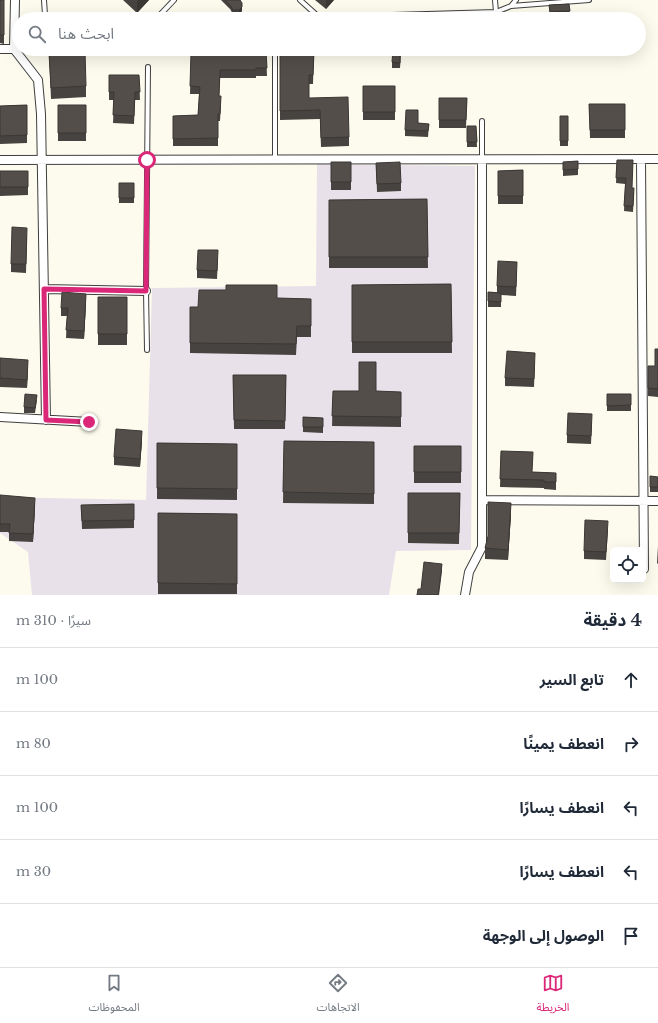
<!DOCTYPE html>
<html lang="ar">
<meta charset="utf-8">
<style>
body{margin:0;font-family:"Libre Baskerville","Noto Sans Arabic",serif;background:#f6f6f7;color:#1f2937;direction:rtl}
.controls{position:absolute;right:12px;bottom:12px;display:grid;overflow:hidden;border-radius:6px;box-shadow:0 4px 16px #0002}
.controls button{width:36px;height:36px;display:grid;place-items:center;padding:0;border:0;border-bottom:1px solid #e0e1e3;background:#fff;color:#1f2937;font:20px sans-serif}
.stop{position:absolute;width:12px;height:12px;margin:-9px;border:3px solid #db2777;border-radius:50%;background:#fff}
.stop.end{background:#db2777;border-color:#fff;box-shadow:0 1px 4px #0008}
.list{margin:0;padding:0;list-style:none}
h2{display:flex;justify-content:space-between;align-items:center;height:52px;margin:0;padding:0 16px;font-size:17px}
h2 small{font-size:13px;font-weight:400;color:#747a83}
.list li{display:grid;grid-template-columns:26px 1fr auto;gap:12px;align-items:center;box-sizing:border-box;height:64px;padding:0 16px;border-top:1px solid #e0e1e3}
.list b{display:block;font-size:15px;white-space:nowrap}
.list em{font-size:13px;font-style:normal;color:#747a83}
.icon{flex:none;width:22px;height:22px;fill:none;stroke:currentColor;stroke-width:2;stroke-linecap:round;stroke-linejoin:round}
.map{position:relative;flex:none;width:658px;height:595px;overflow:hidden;direction:ltr}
.search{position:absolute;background:#fff;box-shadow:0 4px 16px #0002;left:12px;right:12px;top:12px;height:44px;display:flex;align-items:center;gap:10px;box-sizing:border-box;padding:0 14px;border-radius:22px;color:#747a83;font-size:15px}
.sheet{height:372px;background:#fff}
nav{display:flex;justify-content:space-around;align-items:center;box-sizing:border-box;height:56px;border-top:1px solid #e0e1e3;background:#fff;font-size:11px;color:#747a83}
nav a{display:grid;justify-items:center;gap:2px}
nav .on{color:#db2777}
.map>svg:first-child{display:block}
</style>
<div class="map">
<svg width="658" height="595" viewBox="0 0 658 595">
<rect width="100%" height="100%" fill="#fdfbed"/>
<path fill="#e9e1ea" d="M317,164L475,166L471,550L396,551L389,595H32L28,552L0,533V497L146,500L152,288L316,286Z"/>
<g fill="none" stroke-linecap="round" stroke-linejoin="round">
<g stroke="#3f3f3f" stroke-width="6">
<path id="lane" d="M44,0L45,15L49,19
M300,0L320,18
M495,0L496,12
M511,6L589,0
M156,19L174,0
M252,19L496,12L511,6L516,0
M275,159V53
M482,159V121
M147,350L146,291L148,67"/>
</g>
<g stroke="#3f3f3f" stroke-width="10">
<path id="street" d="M15,0L14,49L38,80L41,114L46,420
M0,49H14
M641,159L644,569
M0,160L658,159
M44,289L146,291
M0,417L89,422
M482,500L658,501
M465,595L469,572L482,547V159"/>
</g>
<use href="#lane" stroke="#fff" stroke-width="4"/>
<use href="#street" stroke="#fff" stroke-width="8"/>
</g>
<path fill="#474340" d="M0,0H4V44L0,43Z
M123,0H149L137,13Z
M221,0H240L242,8V11L239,14H233L230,9Z
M315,0H334L326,9Z
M569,4L570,17H550L549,5Z
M280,50L314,51L313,84H309V98L349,137V146L321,147L320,119L280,120Z
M266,51L267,76H256V78H220L219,96L221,104L220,121H218V146H173V116L198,115L199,94H190L191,54L230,55Z
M49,53L86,86V97L51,99Z
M401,54L400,68H392V62Z
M109,75H139L140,100H135L134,124L113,123L114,100H109Z
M363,86H395V120H363Z
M439,98H467L466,128H439Z
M589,104H625V138H590Z
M27,105V143L0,144V106Z
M58,105H86V141H58Z
M560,116H568V146H560Z
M418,123L429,124L428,137L405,136V130Z
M467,126H476L477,147H467Z
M617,160L632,188L634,194L633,212L624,211L625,184L616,183Z
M578,161V175L563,176V162Z
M331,162H351V190H331Z
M376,163L401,183V191L377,192Z
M523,170V204H498V171Z
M0,171H28V195L0,196Z
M119,183H134V203H119Z
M427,199L428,268H329V200Z
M27,236L26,273L11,272V264Z
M218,259L217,279L197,278V270Z
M517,270L516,296L501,295V307H488V292L497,293V286Z
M451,284L452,353H352V285Z
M98,297H127V345H98Z
M277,298L311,299V337H297L296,355L190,353V307H198Z
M86,302L84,339L66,338L67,316H61V308Z
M658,349V397L648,396V366H655Z
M0,358L28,368L27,388L0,387Z
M535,361L534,387L505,386V378Z
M233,375H286L285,429H234Z
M333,391L401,392V427L332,426Z
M607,394H631V411H607Z
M37,400L35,413H24V407Z
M303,417L323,418V433L303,432Z
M592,422L591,444L567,443V435Z
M142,440L140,467L114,465V457Z
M284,441L374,442V504L283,503Z
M157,443L237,444V500L157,499Z
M414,446H461V483H414Z
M501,451L532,472L556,473V490L544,489V488L500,487Z
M650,476L658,477V492H650Z
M408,493H460L459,544L408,543Z
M0,495L35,506L33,542L9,541V532H0Z
M134,504V528L82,529L81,505Z
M158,513L237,514V594H158Z
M511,514L508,560L485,559V548Z
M608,530L606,560L584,559V551Z
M658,546V564L657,563Z"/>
<path fill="#3a3734" d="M138,0H149L137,13V2Z
M326,0H334L326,9Z
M242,3V11L239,14V10Z
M86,294V302L84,339V331Z
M28,360V368L27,388V380Z
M142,431V440L140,467V459Z
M35,498V506L33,542V534Z
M511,503V514L508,560V550Z
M442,564V571L439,595H438Z"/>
<path fill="#534e4a" stroke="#3a3734" d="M0,0H4V35H0Z
M225,0H240L242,3V7L239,10H233L230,5Z
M569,4L570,11L550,12L549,5Z
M393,49H400V63L392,62Z
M280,50L314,51L313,75H309V98L348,97L349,137L321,138L320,110L280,111Z
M85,51L86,86L51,88L49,53Z
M230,51H266L267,68H256V70H220L219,96H221L220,114H218V138L173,139V116L198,115L200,87L190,86L191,54L230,55Z
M109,75H139L140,92H135L134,116L113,115L114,92H109Z
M363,86H395V112H363Z
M439,98H467L466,120H439Z
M589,104H625V130H590Z
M27,105V135L0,136V106Z
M58,105H86V133H58Z
M406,110H418V123L429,124L428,131L405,130Z
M560,116H568V141H560Z
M467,126H476L477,142H467Z
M617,160H633L632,188H634L633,206H624L626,178H616Z
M578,161V169L563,170V162Z
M331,162H351V182H331Z
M400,162L401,183L377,184L376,163Z
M523,170V196H498V171Z
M0,171H28V187H0Z
M119,183H134V198H119Z
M427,199L428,257H329V200Z
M12,227L27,228L26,264H11Z
M198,250H218L217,271L197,270Z
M498,261L517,262L516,287L497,286Z
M451,284L452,342H352V285Z
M226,285H277V298L311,299V326H297L296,344L190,343V307H198L199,290H226Z
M62,292L86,294L84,331L66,330L68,308H61Z
M488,292L501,293V302L488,301Z
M98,297H127V334H98Z
M655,349H658V389L648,388V366H655Z
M507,351L535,353L534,379L505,378Z
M0,358L28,360L27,380L0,378Z
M359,362H376V391L401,392V417L332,416L333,391H359Z
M233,375H286L285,421L234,420Z
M25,394L37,395L35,408L24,407Z
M607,394H631V405L607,406Z
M568,413L592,414L591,436L567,435Z
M303,417L323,418V427H303Z
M116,429L142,431L140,459L114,457Z
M284,441L374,442V494L283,492Z
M157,443L237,444V489L157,488Z
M414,446H461V472H414Z
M501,451L533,452L532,472L556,473V482H544V480L500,479Z
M650,476L658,477V487H650Z
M408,493H460L459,533H408Z
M0,495L35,498L33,534L9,533L10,524H0Z
M488,502L511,503L508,550L485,548L488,536Z
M134,504V520L82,521L81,505Z
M158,513L237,514V584L158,583Z
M585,520L608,521L606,552L584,551Z
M424,562L442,564L438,595H417L418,589H421Z"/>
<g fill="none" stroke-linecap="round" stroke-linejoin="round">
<path stroke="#db2777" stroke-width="5" d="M89,422L46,420L44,289L146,291L147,160"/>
</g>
</svg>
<div class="controls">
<button><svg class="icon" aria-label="locate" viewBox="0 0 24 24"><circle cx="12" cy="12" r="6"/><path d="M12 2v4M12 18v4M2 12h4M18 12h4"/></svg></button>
</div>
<div class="stop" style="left:147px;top:160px"></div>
<div class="stop end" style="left:89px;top:422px"></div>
<div class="search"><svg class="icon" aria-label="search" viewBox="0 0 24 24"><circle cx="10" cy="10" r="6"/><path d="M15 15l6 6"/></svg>ابحث هنا</div>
</div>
<section class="sheet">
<h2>4 دقيقة<small>سيرًا · 310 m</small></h2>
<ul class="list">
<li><svg class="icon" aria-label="ahead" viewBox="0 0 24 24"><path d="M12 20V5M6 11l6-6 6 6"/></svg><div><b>تابع السير</b></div><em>100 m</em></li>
<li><svg class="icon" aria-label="right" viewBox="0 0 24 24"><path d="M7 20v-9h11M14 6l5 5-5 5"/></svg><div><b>انعطف يمينًا</b></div><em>80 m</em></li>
<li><svg class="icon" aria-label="left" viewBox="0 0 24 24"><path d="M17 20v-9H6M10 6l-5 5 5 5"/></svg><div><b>انعطف يسارًا</b></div><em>100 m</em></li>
<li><svg class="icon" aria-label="left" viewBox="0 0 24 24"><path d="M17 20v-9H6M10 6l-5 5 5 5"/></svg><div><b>انعطف يسارًا</b></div><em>30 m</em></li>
<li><svg class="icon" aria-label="arrive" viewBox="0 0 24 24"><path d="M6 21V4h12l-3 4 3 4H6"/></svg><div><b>الوصول إلى الوجهة</b></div></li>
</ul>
</section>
<nav>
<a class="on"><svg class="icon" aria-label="map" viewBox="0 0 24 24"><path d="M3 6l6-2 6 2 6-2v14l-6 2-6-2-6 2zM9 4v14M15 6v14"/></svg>الخريطة</a>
<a><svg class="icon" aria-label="directions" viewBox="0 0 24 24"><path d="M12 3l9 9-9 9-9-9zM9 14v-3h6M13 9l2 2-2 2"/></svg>الاتجاهات</a>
<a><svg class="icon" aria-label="saved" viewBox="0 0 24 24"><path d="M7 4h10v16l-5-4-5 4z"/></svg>المحفوظات</a>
</nav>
